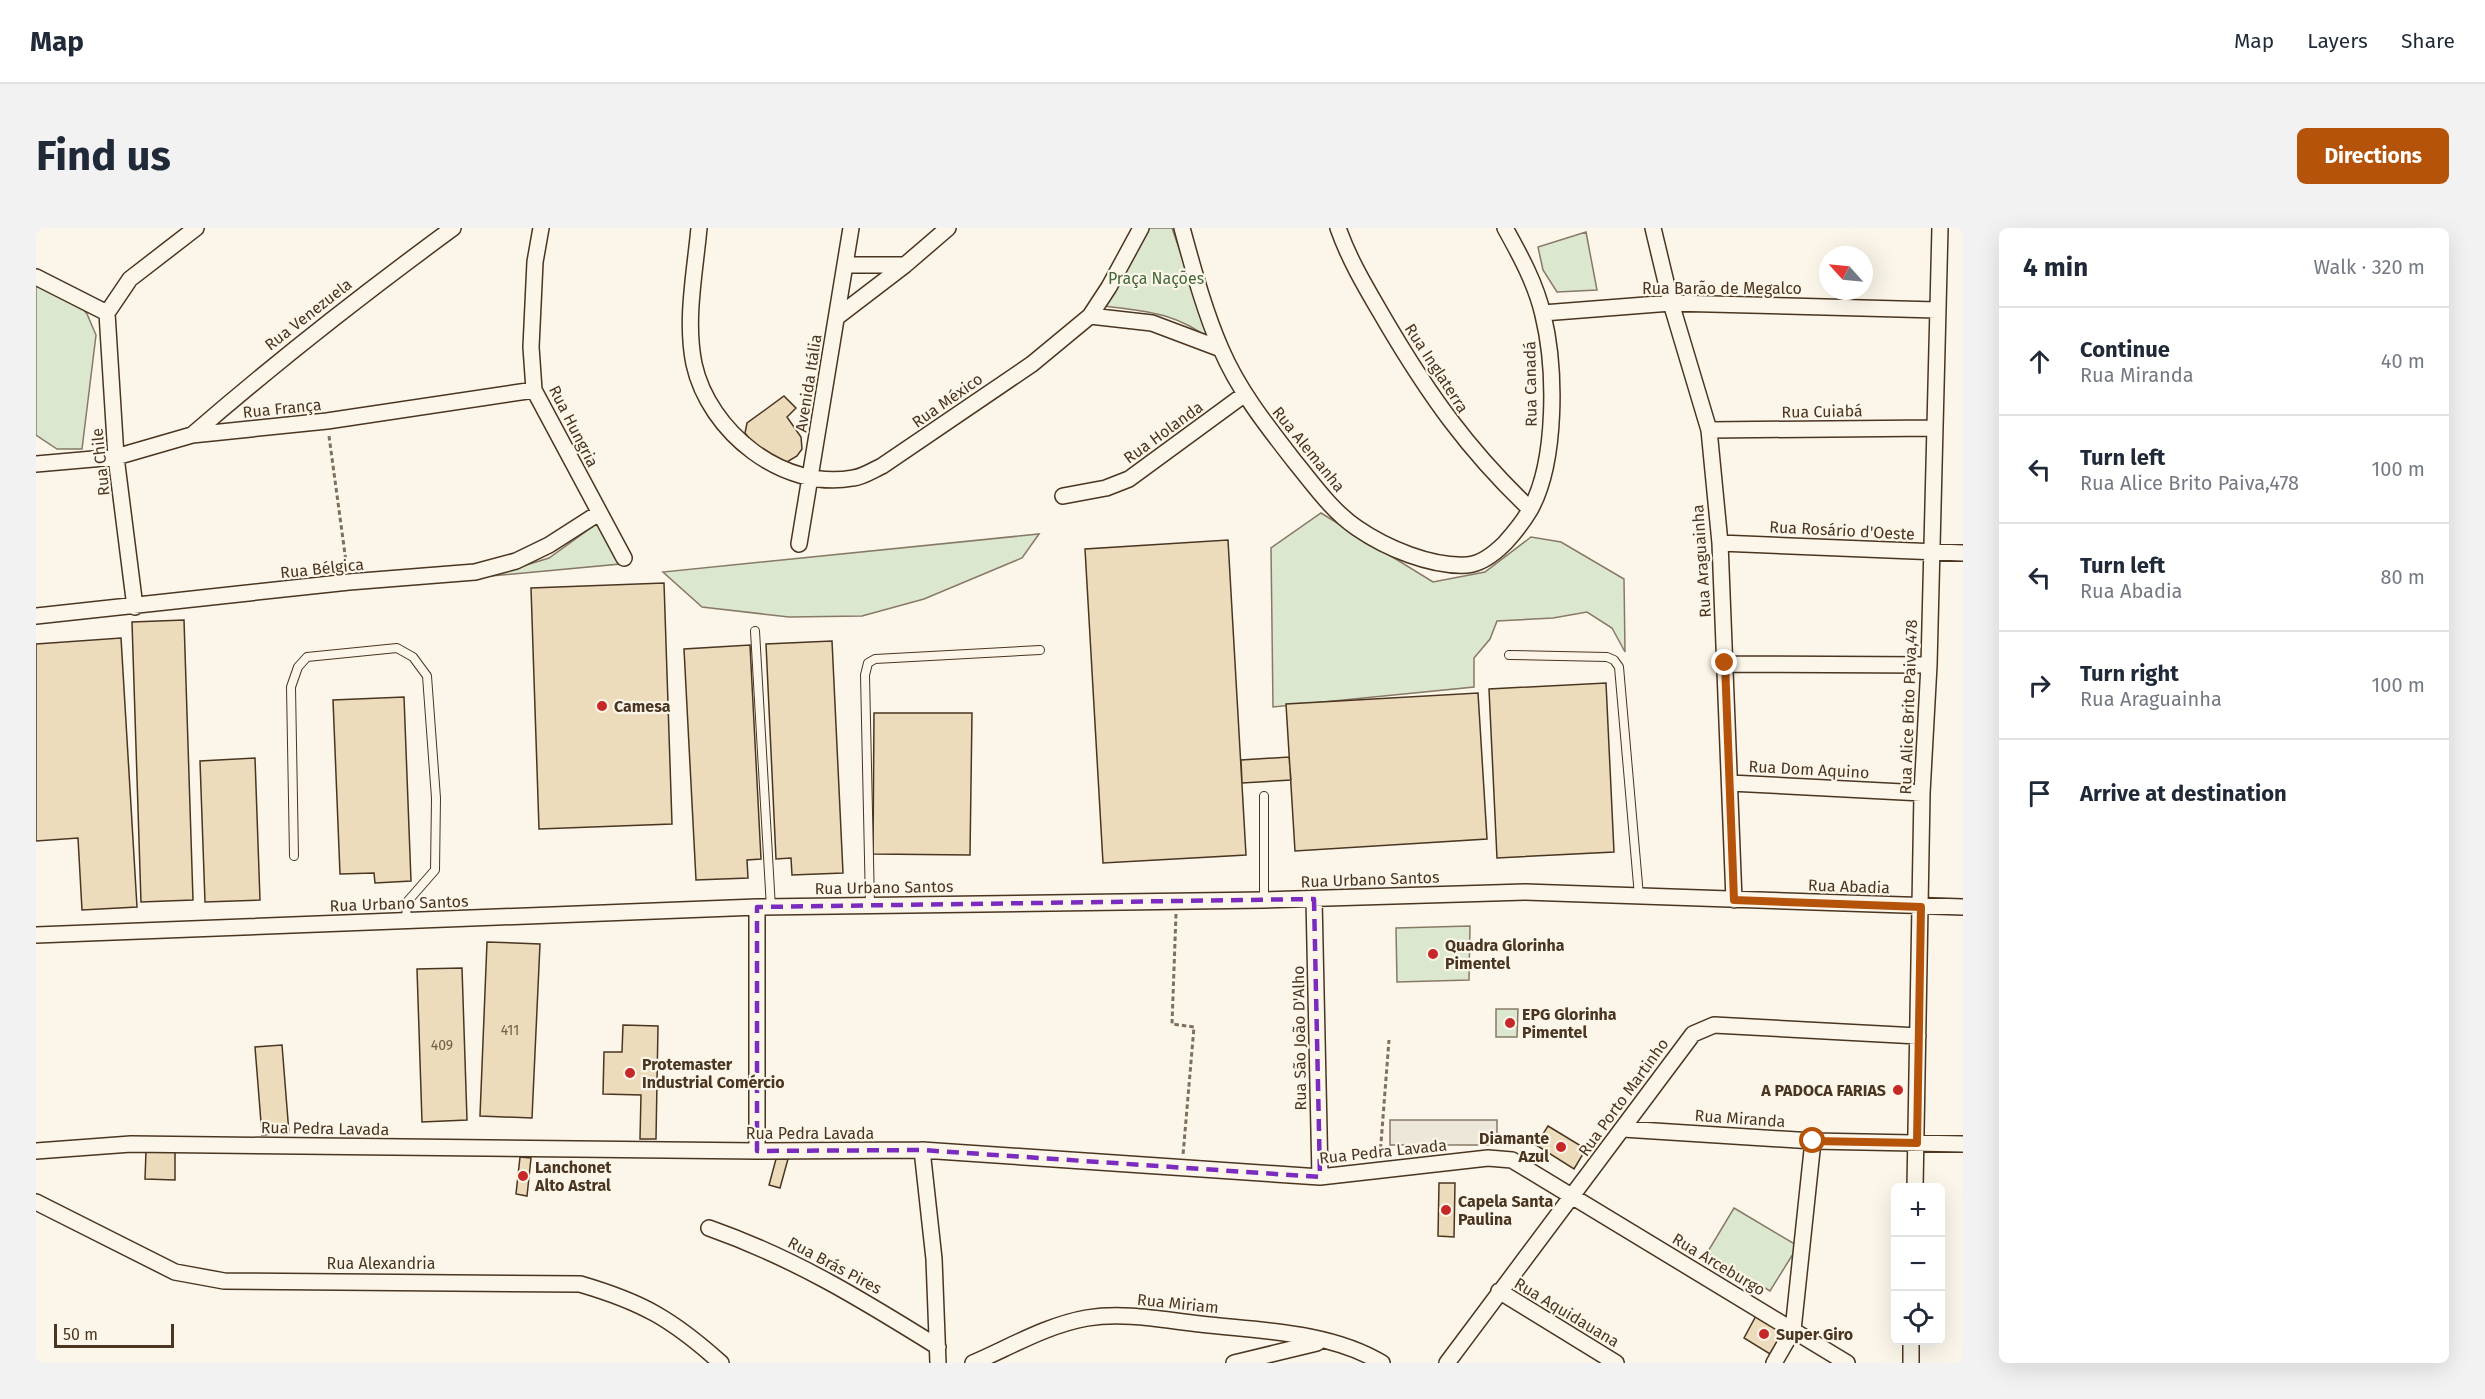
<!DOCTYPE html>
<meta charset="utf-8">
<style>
body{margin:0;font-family:"Fira Sans",sans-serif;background:#f2f2f3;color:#1f2937}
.controls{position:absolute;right:18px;bottom:18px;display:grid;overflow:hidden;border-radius:9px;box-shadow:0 6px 24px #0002}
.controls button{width:54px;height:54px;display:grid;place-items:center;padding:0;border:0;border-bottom:2px solid #e0e1e3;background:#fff;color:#1f2937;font:30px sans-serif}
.compass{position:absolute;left:1783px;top:18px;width:54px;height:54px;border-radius:50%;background:#fff;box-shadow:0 6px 24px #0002;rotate:297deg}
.scale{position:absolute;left:18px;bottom:15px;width:120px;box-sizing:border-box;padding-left:6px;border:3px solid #4a3520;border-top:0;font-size:16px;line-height:21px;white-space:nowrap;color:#4a3520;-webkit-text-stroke:4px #fbf6e9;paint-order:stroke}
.stop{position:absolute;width:18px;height:18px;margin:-14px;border:4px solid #b45309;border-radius:50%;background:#fff}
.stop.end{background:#b45309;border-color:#fff;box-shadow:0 2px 6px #0008}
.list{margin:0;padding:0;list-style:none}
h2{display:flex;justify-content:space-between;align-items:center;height:78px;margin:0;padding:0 24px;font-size:26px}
h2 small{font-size:20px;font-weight:400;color:#747a83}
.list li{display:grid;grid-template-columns:39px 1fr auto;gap:18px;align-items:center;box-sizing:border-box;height:108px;padding:0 24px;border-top:2px solid #e0e1e3}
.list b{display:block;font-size:22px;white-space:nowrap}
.list p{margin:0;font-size:20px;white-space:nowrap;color:#747a83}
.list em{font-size:20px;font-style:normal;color:#747a83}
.icon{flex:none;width:33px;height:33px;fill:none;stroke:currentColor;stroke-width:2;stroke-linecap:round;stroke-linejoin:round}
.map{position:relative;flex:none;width:1927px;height:1135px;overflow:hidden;border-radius:9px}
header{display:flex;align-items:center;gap:36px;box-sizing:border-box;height:84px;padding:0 30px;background:#fff;border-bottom:2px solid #e0e1e3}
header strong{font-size:28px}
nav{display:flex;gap:33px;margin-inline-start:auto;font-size:21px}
.intro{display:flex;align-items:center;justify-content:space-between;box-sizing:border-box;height:144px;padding:0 36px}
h1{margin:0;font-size:42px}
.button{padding:15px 27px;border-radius:9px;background:#b45309;color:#fff;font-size:21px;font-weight:700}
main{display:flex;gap:36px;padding:0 36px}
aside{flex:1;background:#fff;border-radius:9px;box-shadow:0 6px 24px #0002}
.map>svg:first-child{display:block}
</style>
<header>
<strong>Map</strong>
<nav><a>Map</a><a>Layers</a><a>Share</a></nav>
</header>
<div class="intro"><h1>Find us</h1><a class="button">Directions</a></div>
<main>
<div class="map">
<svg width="1927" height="1135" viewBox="0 0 1927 1135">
<rect width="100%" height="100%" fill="#fbf6e9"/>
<path fill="#dce7d0" stroke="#887966" stroke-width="1.5" d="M1113,0H1136L1174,111C1137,84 1112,84 1069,78L1107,5Z
M1550,4L1561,62L1521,64L1507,42L1502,19Z
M0,56L43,76L51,86L60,107L46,221H21L0,207Z
M1285,285L1397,354L1449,344L1495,309L1525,314L1588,351L1589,424L1576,400L1551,384L1517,390L1461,393L1454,411L1438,430V459L1237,479L1235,320Z
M563,294L584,336L455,348L513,330Z
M1003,306L986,330L888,371L826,388L753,389L666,379L627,344Z
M1434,698L1433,752L1361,754L1360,700Z
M1460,781H1482L1481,809H1460Z
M1698,980L1762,1018L1734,1063L1671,1025Z"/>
<path fill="#ede7d9" stroke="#887966" stroke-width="1.5" d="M1354,892H1461V917H1354Z"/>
<path fill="#ecdcbc" stroke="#4a3520" stroke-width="1.5" d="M748,168L760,180L751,189L765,209L766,221L761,228L751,234L742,232L720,219L709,205L711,195Z
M1192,312L1210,627L1067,635L1049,321Z
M628,355L636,596L503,601L495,360Z
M148,392L157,672L105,674L96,394Z
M85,410L101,679L46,682L42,610L0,613V416Z
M796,413L807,645L756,647L755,630L740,631L730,416Z
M714,417L725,631L711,632L712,650L660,652L648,421Z
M1570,455L1578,624L1461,630L1453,461Z
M1442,465L1451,611L1259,623L1250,476Z
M368,469L375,653L339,655L338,645L304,646L297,472Z
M838,485H936L934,627L837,626Z
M1253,529L1255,552L1206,555L1205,532Z
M219,530L224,672L169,674L164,533Z
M451,714L504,716L496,890L444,888Z
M426,740L431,892L386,894L381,741Z
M587,797L622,798L620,911H604L605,867L567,866L568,824H586Z
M246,817L253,905L226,907L219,819Z
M1512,898L1550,921L1538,941L1500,917Z
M110,923H139V952L109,951Z
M484,929L495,930L491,968L480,966Z
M740,931H752L744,960L733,957Z
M1403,955H1419L1418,1009L1402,1008Z
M1721,1086L1748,1102L1734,1126L1708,1110Z"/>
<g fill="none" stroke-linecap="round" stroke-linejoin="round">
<g stroke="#4a3520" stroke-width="10">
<path id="lane" d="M719,403L735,680
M1473,427L1571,429L1578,432L1583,439L1603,668
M1228,568V672
M258,628L255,459L262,439L271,429L361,420L377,429L391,448L400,570L399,642L371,674L370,693
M834,676L829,447L832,435L839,431L1004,422"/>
</g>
<g stroke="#4a3520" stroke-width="18">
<path id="street" d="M505,0L499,34L495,119L498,162L588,330
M663,0C659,44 649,92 658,136C673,204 747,263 817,250C827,249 837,242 846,238L996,136L1054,88L1073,59L1105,0
M1146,0C1157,40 1168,82 1185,121C1203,163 1231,198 1259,234C1278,257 1296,283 1321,300C1350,320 1395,339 1431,337C1445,336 1460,324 1469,315C1478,305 1487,294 1494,282C1521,234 1520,140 1507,87C1500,56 1484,27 1469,0
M1302,0C1314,34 1332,63 1350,94C1393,167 1432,222 1494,281
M1617,0L1635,75L1673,202L1684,315L1698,672
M810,37H869L912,0
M0,49L71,85
M1507,85L1635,75L1901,82
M1054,88L1116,95L1185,121
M801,89L869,37
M1673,202L1899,200
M156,207C240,134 327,66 417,0
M0,236L80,229L156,207L291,193L498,162
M1027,268L1070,260L1093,251L1209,166
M1684,315L1927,325
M763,316L815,0
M99,379L80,229L71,85L94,51L160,0
M0,388L313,354L439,344L480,333L513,317L563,285
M1689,436L1893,437
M1694,555L1886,565
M1278,671L1284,949
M721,679V923
M0,707L721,679L1228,672L1489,664L1927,679
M1587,901L1777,913L1927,916
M886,922L898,1031L902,1135
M0,923L95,916L721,923L886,922L1284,949L1452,930L1476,932L1811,1135
M1879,960L1886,565L1893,437L1904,0
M0,974L139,1044L188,1053L544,1056C606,1074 636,1091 685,1135
M673,1000C758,1030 825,1071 902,1119
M1463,1063L1580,1135
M937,1135C974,1119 1011,1097 1051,1090C1089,1084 1127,1092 1164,1096C1224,1103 1293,1103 1346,1135
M1198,1135L1281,1115
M1411,1135L1657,806L1678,797L1882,808
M1738,1135L1757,1102L1777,913
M1875,1135V1112"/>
</g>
<path stroke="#7f6f5c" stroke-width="3" stroke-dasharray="4.5 3" stroke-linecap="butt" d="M293,208L311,341
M1140,686L1136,796L1158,799L1147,927
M1344,928L1353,812"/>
<use href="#lane" stroke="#fbf6e9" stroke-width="8"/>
<use href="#street" stroke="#fbf6e9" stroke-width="15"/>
</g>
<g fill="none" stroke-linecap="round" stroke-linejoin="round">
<path stroke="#b45309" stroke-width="8" d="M1689,435L1698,672L1885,679L1881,915L1777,913"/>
</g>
<path fill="none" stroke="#7b2cbf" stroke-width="4.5" stroke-dasharray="12 8" stroke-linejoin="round" d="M1278,671L1284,949L886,922L721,923V679Z"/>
<g fill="#c62828" stroke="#fbf6e9" stroke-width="2">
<circle cx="566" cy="478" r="6"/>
<circle cx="1397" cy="726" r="6"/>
<circle cx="1474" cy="795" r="6"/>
<circle cx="594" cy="845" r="6"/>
<circle cx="1862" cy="862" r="6"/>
<circle cx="1525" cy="919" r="6"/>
<circle cx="487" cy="948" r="6"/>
<circle cx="1410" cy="982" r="6"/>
<circle cx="1728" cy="1106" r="6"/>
</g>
<g text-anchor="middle" stroke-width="4.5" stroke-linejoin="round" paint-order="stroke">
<g font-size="14" fill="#725f47">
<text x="474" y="807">411</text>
<text x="406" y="822">409</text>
</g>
<g font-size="16" fill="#436837" stroke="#fbf6e9">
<text x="1120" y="56">Praça Nações</text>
</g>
<g font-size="16" fill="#4a3520" stroke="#fbf6e9">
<text x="1686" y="66">Rua Barão de Megalco</text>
<text transform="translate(272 86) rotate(-38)" y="6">Rua Venezuela</text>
<text transform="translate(1401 140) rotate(57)" y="6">Rua Inglaterra</text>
<text transform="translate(772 155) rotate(-81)" y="6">Avenida Itália</text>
<text transform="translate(1494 156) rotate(-91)" y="6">Rua Canadá</text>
<text transform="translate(911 172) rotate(-35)" y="6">Rua México</text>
<text transform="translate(246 180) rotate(-6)" y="6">Rua França</text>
<text transform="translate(1786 183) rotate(-1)" y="6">Rua Cuiabá</text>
<text transform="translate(538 198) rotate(63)" y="6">Rua Hungria</text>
<text transform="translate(1127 204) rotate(-36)" y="6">Rua Holanda</text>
<text transform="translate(1273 221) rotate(51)" y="6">Rua Alemanha</text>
<text transform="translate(64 234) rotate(-96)" y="6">Rua Chile</text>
<text transform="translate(1806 302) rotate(3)" y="6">Rua Rosário d'Oeste</text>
<text transform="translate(1665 333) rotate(-94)" y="6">Rua Araguainha</text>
<text transform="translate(286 340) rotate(-6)" y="6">Rua Bélgica</text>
<text transform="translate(1872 479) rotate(-88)" y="6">Rua Alice Brito Paiva,478</text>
<text transform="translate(1773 541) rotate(3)" y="6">Rua Dom Aquino</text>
<text transform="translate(1334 651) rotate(-2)" y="6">Rua Urbano Santos</text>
<text transform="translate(1813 658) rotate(2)" y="6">Rua Abadia</text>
<text transform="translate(848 659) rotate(-1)" y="6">Rua Urbano Santos</text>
<text transform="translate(363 675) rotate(-2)" y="6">Rua Urbano Santos</text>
<text transform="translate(1263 810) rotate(-91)" y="6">Rua São João D'Alho</text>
<text transform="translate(1587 869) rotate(-54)" y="6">Rua Porto Martinho</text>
<text transform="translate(1704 890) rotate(4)" y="6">Rua Miranda</text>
<text transform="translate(289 900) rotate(1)" y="6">Rua Pedra Lavada</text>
<text x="774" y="911">Rua Pedra Lavada</text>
<text transform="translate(1347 923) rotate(-6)" y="6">Rua Pedra Lavada</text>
<text x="345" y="1041">Rua Alexandria</text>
<text transform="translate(1683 1036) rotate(31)" y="6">Rua Arceburgo</text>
<text transform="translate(799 1037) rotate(28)" y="6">Rua Brás Pires</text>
<text transform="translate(1142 1075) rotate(6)" y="6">Rua Miriam</text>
<text transform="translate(1531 1084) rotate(31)" y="6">Rua Aquidauana</text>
</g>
<g font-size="16" font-weight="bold" fill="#4a3520" stroke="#fbf6e9" text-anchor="start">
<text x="578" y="484">Camesa</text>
<text x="1409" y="723">Quadra Glorinha<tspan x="1409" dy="18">Pimentel</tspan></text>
<text x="1486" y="792">EPG Glorinha<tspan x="1486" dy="18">Pimentel</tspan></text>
<text x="606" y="842">Protemaster<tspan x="606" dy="18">Industrial Comércio</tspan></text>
<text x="1850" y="868" text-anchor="end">A PADOCA FARIAS</text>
<text x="1513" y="916" text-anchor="end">Diamante<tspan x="1513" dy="18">Azul</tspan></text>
<text x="499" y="945">Lanchonet<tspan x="499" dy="18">Alto Astral</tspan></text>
<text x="1422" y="979">Capela Santa<tspan x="1422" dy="18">Paulina</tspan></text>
<text x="1740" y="1112">Super Giro</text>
</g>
</g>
</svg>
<div class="controls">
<button>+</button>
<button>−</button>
<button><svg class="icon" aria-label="locate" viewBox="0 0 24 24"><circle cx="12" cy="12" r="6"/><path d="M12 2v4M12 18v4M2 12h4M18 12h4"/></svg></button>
</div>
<svg class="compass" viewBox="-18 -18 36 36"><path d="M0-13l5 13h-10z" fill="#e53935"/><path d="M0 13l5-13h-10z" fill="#747a83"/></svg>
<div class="scale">50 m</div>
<div class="stop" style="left:1777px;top:913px"></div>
<div class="stop end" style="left:1689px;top:435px"></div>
</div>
<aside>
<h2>4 min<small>Walk · 320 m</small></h2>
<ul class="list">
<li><svg class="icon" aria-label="ahead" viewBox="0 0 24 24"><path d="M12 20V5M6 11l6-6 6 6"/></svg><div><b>Continue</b><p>Rua Miranda</p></div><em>40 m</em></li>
<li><svg class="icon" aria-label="left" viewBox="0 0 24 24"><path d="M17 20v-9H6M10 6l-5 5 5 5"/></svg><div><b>Turn left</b><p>Rua Alice Brito Paiva,478</p></div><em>100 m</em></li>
<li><svg class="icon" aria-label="left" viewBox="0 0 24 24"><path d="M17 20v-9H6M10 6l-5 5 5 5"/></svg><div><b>Turn left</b><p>Rua Abadia</p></div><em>80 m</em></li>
<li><svg class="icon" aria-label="right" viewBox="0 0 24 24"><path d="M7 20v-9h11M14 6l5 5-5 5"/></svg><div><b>Turn right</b><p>Rua Araguainha</p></div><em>100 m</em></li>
<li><svg class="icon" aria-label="arrive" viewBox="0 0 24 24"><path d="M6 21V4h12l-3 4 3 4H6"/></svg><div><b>Arrive at destination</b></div></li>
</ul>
</aside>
</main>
